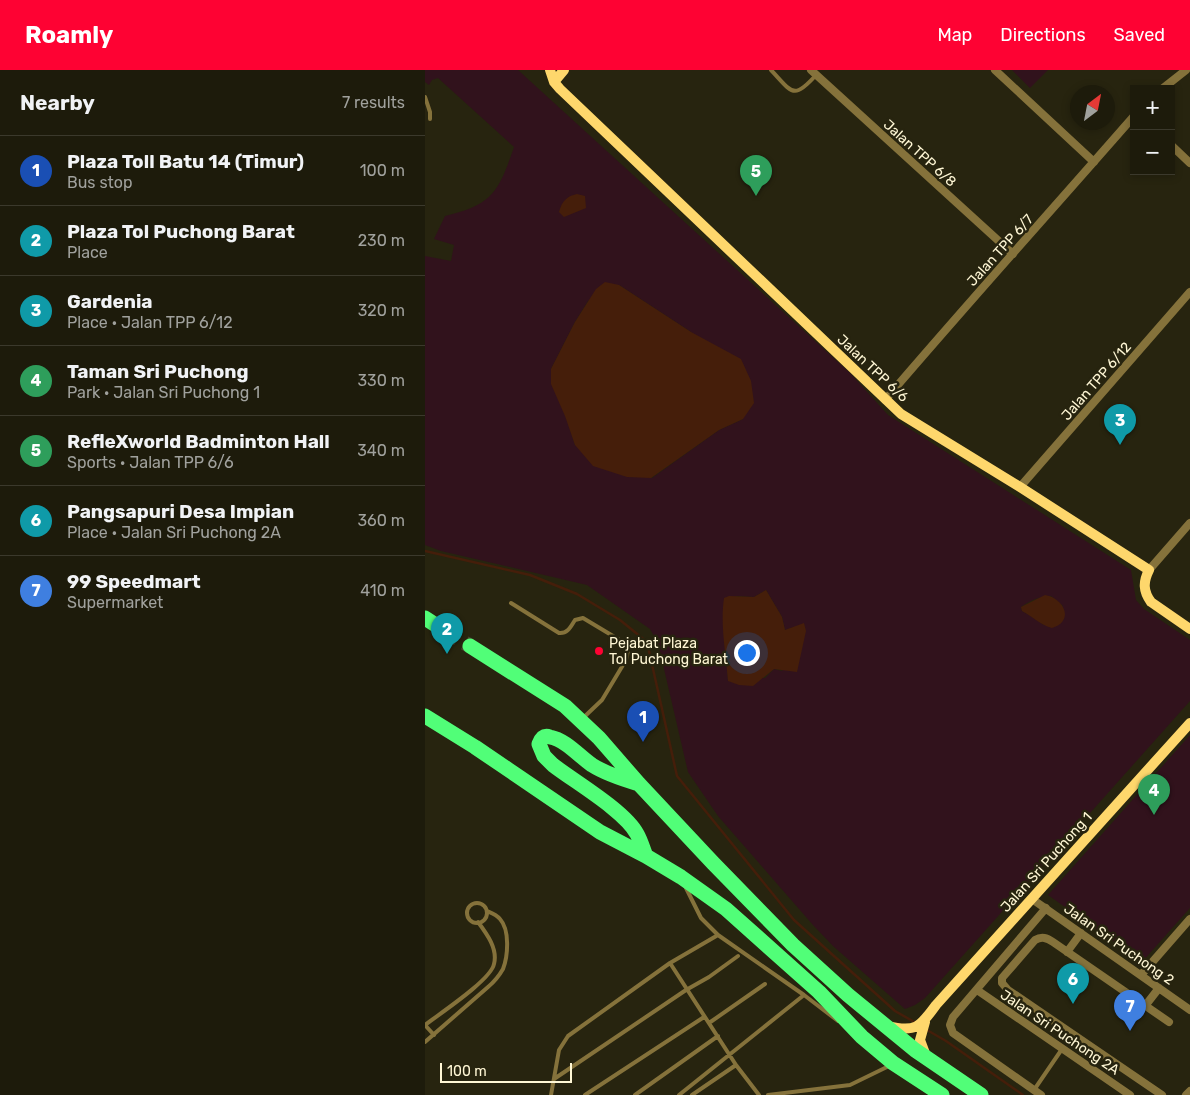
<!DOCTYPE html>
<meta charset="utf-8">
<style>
body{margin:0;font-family:Rubik,sans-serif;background:#2a2819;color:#f1f3f6}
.controls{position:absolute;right:15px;top:15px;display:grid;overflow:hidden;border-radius:0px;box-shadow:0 2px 8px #0003}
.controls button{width:45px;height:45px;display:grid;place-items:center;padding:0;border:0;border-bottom:1px solid #3b392c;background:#1d1b0b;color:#f1f3f6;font:25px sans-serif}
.compass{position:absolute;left:645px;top:15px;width:45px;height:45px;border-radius:50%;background:#1d1b0b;box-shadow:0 2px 8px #0003;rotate:32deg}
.scale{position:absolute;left:15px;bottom:12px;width:132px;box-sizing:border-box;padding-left:5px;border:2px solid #fff7d5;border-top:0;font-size:14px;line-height:18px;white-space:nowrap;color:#fff7d5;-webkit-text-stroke:4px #27240f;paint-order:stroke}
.you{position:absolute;left:321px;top:582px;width:18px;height:18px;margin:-12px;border:4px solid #fff;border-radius:50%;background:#1a73e8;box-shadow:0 0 0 8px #1a73e833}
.badge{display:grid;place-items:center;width:32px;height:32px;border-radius:50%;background:#fe0233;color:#fff;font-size:16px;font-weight:700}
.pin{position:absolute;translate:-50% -41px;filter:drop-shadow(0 1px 2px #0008)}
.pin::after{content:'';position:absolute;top:26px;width:18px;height:15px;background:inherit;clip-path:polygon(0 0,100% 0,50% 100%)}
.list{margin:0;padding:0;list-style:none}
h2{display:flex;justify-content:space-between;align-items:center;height:65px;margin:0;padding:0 20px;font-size:21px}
h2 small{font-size:16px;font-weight:400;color:#a0a19d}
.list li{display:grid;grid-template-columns:32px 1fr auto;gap:15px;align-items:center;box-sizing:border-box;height:70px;padding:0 20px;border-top:1px solid #3b392c}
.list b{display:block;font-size:19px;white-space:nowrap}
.list p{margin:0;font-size:16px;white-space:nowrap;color:#a0a19d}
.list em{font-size:16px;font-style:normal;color:#a0a19d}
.map{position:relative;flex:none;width:765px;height:1025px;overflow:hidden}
header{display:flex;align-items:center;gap:30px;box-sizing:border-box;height:70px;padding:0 25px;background:#fe0233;color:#fff}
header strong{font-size:24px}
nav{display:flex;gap:28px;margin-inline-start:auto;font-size:18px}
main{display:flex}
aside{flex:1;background:#1d1b0b}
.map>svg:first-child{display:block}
</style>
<header>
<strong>Roamly</strong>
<nav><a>Map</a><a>Directions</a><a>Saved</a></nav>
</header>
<main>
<aside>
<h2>Nearby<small>7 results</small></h2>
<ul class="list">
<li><span class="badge" style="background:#1a4fb4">1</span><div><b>Plaza Toll Batu 14 (Timur)</b><p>Bus stop</p></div><em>100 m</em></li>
<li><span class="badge" style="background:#0f9aa8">2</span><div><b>Plaza Tol Puchong Barat</b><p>Place</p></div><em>230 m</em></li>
<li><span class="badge" style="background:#0f9aa8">3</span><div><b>Gardenia</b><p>Place · Jalan TPP 6/12</p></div><em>320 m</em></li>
<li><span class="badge" style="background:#2e9e5b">4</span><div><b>Taman Sri Puchong</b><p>Park · Jalan Sri Puchong 1</p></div><em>330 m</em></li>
<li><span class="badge" style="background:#2e9e5b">5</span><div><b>RefleXworld Badminton Hall</b><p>Sports · Jalan TPP 6/6</p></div><em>340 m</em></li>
<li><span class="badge" style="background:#0f9aa8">6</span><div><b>Pangsapuri Desa Impian</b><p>Place · Jalan Sri Puchong 2A</p></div><em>360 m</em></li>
<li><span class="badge" style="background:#3f7fe0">7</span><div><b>99 Speedmart</b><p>Supermarket</p></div><em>410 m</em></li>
</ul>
</aside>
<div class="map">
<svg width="765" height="1025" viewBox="0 0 765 1025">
<rect width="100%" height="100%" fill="#27240f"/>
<path fill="#31121c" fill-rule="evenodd" d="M0,0H93L425,303L463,345L706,500L711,530L719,539L765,570V631L500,928L490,935L480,939L408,876L388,855L293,746L263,702L233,573L225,559L162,515L16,481L0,475V186L26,191L29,175L9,169L20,146C68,135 74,121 89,77L13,8L7,10L4,15L0,12ZM194,215L266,262L318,349L294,360L227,408L150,375L126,299L150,252L163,231ZM341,520L357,547L360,560L379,554C383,573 368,586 357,601L349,599L340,608L303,611L302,596L311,526L329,527ZM626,526L638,536L619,555L606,546L597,541L596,537C606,530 613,527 626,526Z
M587,0H623L605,18Z
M765,665V838L717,892L623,825Z"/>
<path fill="#451e0a" d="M152,124L160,126L161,138L139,147L134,142C137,131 142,126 152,124Z
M180,212L194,215L266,262L316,289L326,311L329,333L318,349L294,360L226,408L202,407L168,396L150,375L140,346L126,314V299L150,252L171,219Z
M341,520L357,547L360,560L379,553L381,561L372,602L349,599L328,616L314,615L303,611C301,584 295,555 299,528L304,526L329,527Z
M620,525C639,528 650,551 627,558C616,555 608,547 597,541L596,537Z"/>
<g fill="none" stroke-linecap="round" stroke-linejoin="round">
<path stroke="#451e0a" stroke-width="2.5" d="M0,481L105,505L152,524L195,550L222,572L252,706L369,850L470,941L491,953
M502,960L521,971L598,1025"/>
<path stroke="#47442d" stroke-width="15" stroke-dasharray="15 8" stroke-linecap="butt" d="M20,561L45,576"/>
<path stroke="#85723b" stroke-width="4" d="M346,0C367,22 368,31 391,5
M0,27L5,42V49
M86,533L134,563C143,564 146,556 150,550L158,548L198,572L202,578L203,582L201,590L177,630L158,648
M261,818L276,848L293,865L379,925L413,951
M42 843a10 10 0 1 1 20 0a10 10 0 1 1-20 0Z
M245,893L311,995L334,1025
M284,953L340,914
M9,965L0,955C14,944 66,910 69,894C73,879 62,864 53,852
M0,972L63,917C69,912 74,906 78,899C83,886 85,860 75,849C71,844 67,843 62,841
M129,1009L261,920L284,907L313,886
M609,1020L637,979
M126,1025L134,980L143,966L245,893L293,865
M160,1025L279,947
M210,1025L293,966
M254,1025L379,925
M267,1025L311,995
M343,1025L425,1015L466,995"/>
<path stroke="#85723b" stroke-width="8" d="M386,0L588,184
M570,0L669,92
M737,19L761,0
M746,75L765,93
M460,330C542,234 626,141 709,46
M595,417L765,222
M724,500L765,453
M607,829L765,940
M642,882L656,863
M716,905L765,849
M552,920L705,1025
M720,936L734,918
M616,1025L528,963L525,955L528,947L621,838
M737,1025L583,920L577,913V908L610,870C617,866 622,868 628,872L744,952
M761,1025L765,1021"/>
<path stroke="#fed76c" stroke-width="10" d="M125,0L129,12L135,19L476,344L595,417L724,500C718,512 718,521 726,532L765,559
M129,12L139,0
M500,952L495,970L501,986
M463,956C490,963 495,957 511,935L765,653"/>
<path stroke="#51fe78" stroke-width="15" d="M0,548L20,561
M45,576L140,636L174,668L214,714L288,793L368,875L423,925L490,980L556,1025
M0,646L50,677L175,762L221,786L256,807L301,839L394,922L437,967L468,993L517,1025
M214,714C197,709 181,704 167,695C154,686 141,670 125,667C119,665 116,669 114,674L119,686L128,695C150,712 200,741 212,764C216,771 218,779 221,786"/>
</g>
<circle fill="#fe0233" stroke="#27240f" stroke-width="2" cx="174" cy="581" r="5"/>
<g text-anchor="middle" stroke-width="5" stroke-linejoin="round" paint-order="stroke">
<g font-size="14" fill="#fff7d5" stroke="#27240f">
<text transform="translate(495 83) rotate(42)" y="5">Jalan TPP 6/8</text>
<text transform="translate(575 180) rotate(-48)" y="5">Jalan TPP 6/7</text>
<text transform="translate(448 298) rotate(43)" y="5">Jalan TPP 6/6</text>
<text transform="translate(671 311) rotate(-49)" y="5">Jalan TPP 6/12</text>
<text transform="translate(621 792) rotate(-48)" y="5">Jalan Sri Puchong 1</text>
<text transform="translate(694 874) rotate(35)" y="5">Jalan Sri Puchong 2</text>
<text transform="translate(635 962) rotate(34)" y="5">Jalan Sri Puchong 2A</text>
</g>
<g font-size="14" fill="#fff7d5" stroke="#27240f" text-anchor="start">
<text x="184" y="578">Pejabat Plaza<tspan x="184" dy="16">Tol Puchong Barat</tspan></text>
</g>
</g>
</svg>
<div class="controls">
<button>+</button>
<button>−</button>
</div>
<svg class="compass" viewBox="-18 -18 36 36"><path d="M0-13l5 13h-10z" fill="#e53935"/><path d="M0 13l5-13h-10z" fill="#a0a19d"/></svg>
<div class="scale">100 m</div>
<div class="you"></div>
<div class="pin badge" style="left:218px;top:672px;background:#1a4fb4">1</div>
<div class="pin badge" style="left:22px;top:584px;background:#0f9aa8">2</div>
<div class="pin badge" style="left:695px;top:375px;background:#0f9aa8">3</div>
<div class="pin badge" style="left:729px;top:745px;background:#2e9e5b">4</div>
<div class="pin badge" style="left:331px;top:126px;background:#2e9e5b">5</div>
<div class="pin badge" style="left:648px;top:934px;background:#0f9aa8">6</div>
<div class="pin badge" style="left:705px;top:961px;background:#3f7fe0">7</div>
</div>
</main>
